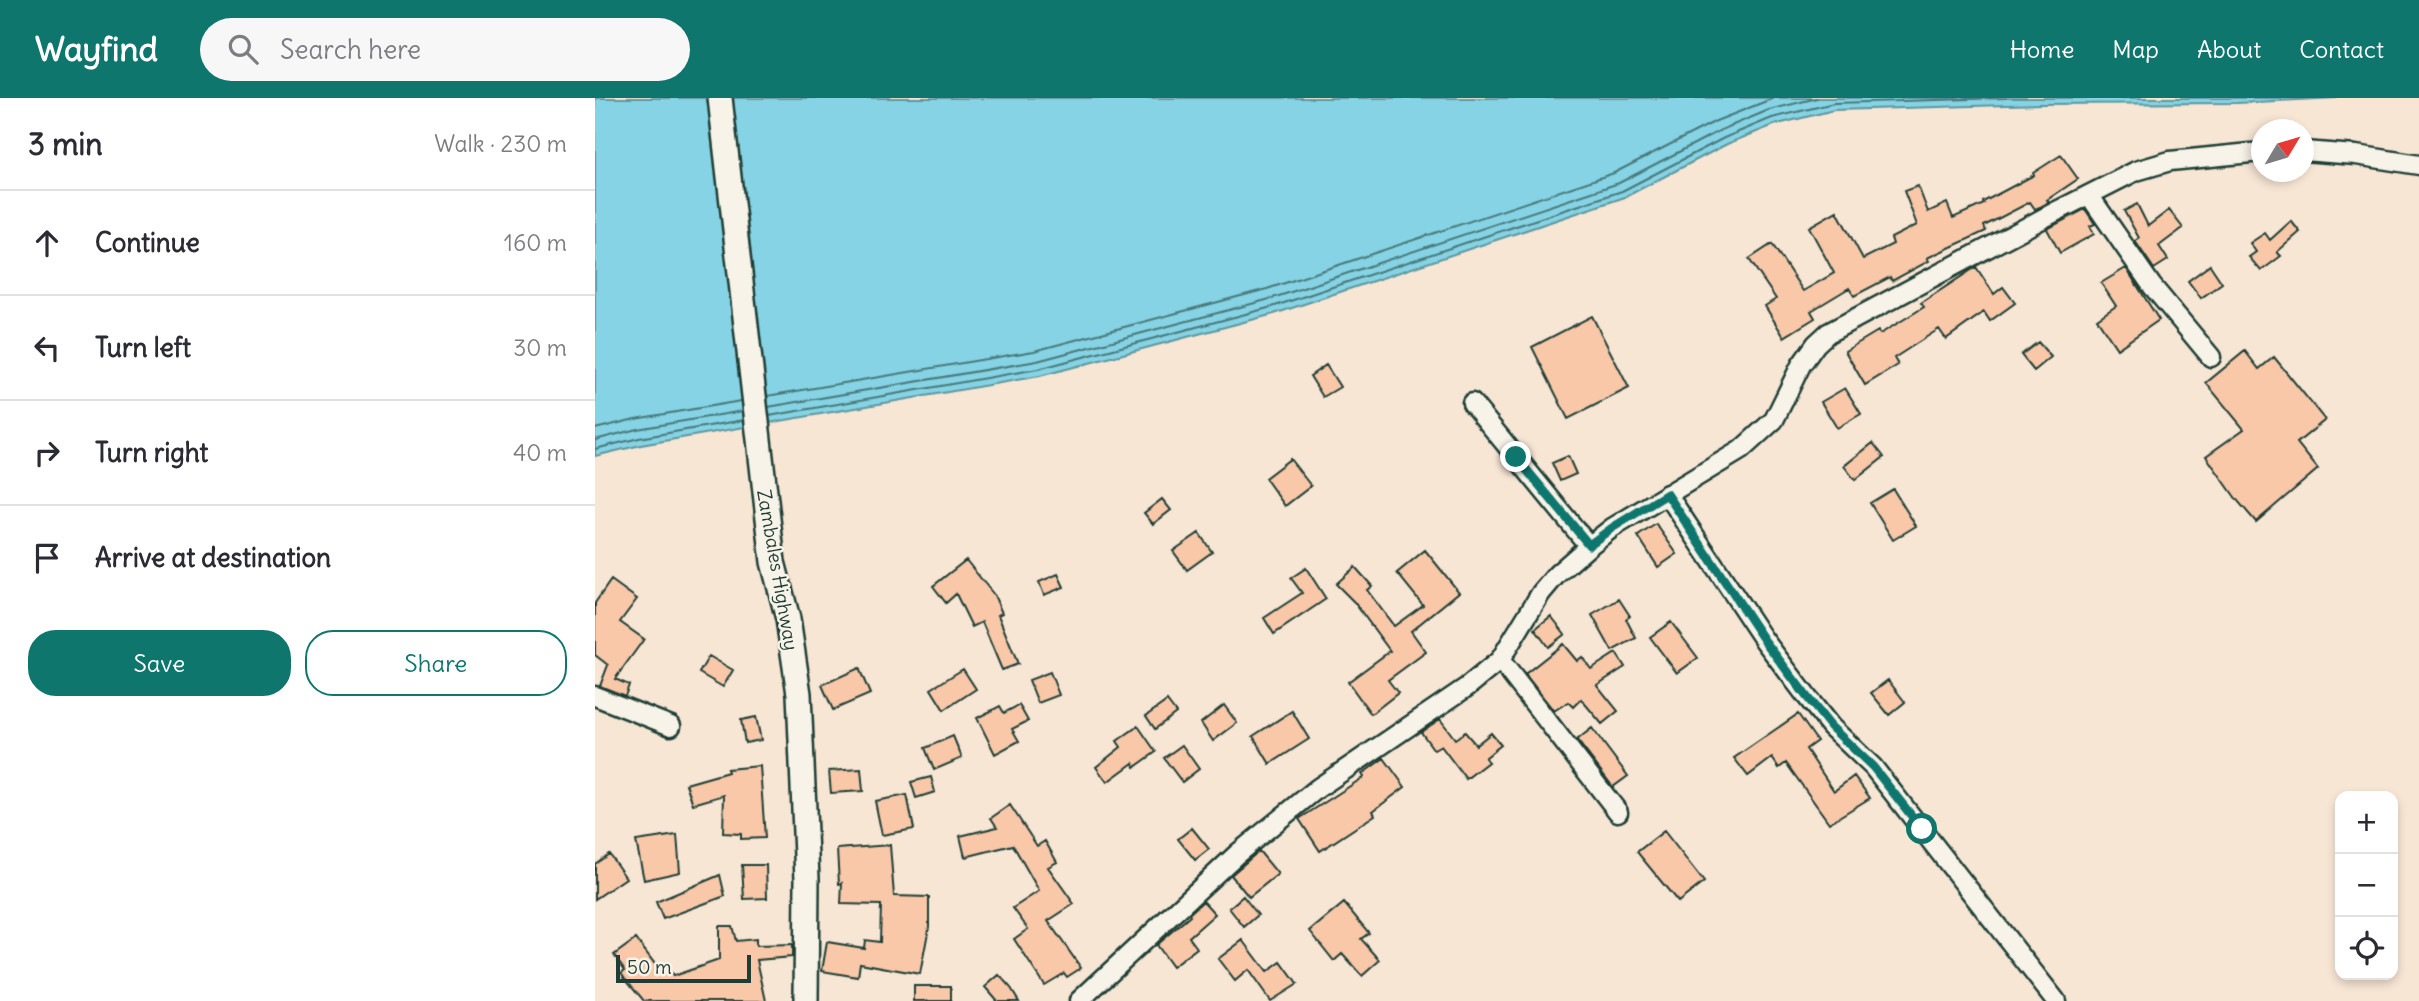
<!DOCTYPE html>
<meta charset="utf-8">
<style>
body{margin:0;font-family:Delius,sans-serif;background:#f7f7f7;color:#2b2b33}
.controls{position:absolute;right:21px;bottom:21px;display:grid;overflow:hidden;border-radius:14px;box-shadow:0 4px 10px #0003}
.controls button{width:63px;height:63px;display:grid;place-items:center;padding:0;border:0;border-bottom:2px solid #e1e1e2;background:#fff;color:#2b2b33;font:35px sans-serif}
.compass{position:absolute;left:1656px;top:21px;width:63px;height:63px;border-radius:50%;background:#fff;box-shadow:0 4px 10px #0003;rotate:52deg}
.scale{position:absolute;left:21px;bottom:18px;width:135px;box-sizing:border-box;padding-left:7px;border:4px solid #1f3d34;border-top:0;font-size:19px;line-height:24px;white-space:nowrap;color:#1f3d34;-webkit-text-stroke:5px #f7f3e8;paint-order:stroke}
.stop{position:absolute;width:21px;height:21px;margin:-16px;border:5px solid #0f766e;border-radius:50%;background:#fff}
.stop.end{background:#0f766e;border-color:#fff;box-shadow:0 2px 7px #0008}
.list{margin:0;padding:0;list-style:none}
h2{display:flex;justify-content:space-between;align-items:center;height:91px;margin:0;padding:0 28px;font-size:30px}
h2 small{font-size:23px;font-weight:400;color:#7c7c81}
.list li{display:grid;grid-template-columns:46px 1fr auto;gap:21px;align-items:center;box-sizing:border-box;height:105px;padding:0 28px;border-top:2px solid #e1e1e2}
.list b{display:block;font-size:26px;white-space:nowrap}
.list em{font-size:23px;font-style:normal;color:#7c7c81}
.actions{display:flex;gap:14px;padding:21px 28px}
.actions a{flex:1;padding:16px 0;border:2px solid #0f766e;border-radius:28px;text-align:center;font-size:24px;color:#0f766e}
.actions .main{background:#0f766e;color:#fff}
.icon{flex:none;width:38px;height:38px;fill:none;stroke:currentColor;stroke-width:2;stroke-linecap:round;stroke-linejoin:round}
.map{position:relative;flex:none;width:1824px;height:903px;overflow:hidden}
header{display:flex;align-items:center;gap:42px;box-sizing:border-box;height:98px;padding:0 35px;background:#0f766e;color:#fff}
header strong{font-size:33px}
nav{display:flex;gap:38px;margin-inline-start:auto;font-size:24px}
.search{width:490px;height:63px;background:#f7f7f7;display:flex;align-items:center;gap:18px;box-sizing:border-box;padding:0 24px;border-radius:38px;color:#7c7c81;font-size:26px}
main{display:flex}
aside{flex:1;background:#fff}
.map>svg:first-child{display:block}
</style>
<header>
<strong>Wayfind</strong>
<div class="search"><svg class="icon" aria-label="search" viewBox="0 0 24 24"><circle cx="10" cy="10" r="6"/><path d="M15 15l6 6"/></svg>Search here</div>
<nav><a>Home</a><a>Map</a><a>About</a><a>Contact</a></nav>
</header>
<main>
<aside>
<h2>3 min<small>Walk · 230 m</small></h2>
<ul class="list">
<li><svg class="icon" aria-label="ahead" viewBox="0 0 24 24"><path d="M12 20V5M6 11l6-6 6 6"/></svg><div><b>Continue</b></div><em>160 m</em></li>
<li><svg class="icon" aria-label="left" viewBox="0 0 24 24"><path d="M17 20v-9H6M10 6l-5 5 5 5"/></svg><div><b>Turn left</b></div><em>30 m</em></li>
<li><svg class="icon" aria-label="right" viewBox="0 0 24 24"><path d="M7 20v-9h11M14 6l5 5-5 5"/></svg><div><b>Turn right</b></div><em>40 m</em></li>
<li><svg class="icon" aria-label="arrive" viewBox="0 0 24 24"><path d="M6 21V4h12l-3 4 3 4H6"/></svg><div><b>Arrive at destination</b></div></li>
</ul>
<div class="actions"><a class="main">Save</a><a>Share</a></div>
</aside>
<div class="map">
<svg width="1824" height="903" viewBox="0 0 1824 903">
<rect width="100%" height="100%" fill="#f8e6d5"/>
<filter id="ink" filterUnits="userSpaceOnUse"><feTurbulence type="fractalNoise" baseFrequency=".0143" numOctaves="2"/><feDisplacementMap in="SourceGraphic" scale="14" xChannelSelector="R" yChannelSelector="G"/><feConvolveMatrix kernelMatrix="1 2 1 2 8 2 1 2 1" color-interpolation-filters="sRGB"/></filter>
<g filter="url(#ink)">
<path fill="#85d3e4" stroke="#5c979e" stroke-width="2" d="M0,0H1742L1642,5L1447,6L1239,12L1179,27L1132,46L1030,99L679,216L445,278L46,347L0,358Z"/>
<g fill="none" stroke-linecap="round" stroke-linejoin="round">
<path stroke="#48797a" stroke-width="2" d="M172,298L439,253L672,191L1019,75L1121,23L1179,0
M173,309L442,263L675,201L1024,85L1126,32L1174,12L1222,0
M174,318L443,271L677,209L1027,93L1129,40L1177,20L1239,5L1411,0
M0,331L40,321L146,303
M0,342L42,331L148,313
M0,351L44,340L149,322"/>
</g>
<path fill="#f9c8a9" stroke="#1f3d34" stroke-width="2" d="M1466,57L1483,81L1452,102L1454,104L1445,109L1440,111L1435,104L1389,128L1391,133L1332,160L1334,163L1297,183L1295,179L1259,198L1254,190L1216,213L1220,220L1189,239L1170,208L1181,201L1154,161L1177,146L1208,193L1239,175L1214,129L1242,113L1268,161L1298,146L1296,140L1322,127L1309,93L1323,88L1333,114L1352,105L1358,120L1389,106L1388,104L1439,77L1438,75Z
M1542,106L1553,128L1574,112L1588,130L1564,148L1573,162L1559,171L1540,143L1544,140L1529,113Z
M1490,111L1500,126L1495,128L1499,136L1465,155L1452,131Z
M1696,123L1705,134L1682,154L1686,158L1666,173L1654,159L1661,154L1655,145L1670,135L1675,142Z
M1615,167L1627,185L1606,200L1593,183Z
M1381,169L1399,196L1408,189L1420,205L1395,223L1389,214L1351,241L1344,231L1299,260L1303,267L1270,287L1250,253L1283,233L1285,236L1329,209L1326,205Z
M1531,170L1564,222L1522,251L1502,221L1521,208L1506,185Z
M997,218L1034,290L973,321L937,249Z
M1443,244L1456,259L1439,273L1426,257Z
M1650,253L1664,271L1679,259L1730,322L1702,345L1723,371L1661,424L1642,402L1611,358L1649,331L1611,285Z
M731,267L745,289L728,299L715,278Z
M1250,290L1266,316L1242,330L1226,304Z
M1278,345L1289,359L1260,382L1249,368Z
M973,358L981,376L965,383L957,365Z
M695,361L716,388L690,408L670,380Z
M1298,391L1321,428L1298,442L1275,405Z
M567,401L576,412L558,426L549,415Z
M1061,426L1082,456L1063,469L1043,438Z
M604,435L617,454L592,472L578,453Z
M830,452L864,494L816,533L831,554L793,582L803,595L776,616L753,584L795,553L759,504L741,486L760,469L777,488L772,492L799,528L828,507L802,475Z
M371,462L399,497L407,515L403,517L423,566L407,572L387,524L377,529L361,496L351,505L338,488Z
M711,470L731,501L679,536L669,520L707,495L696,480Z
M463,476L469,489L449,497L444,484Z
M16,482L42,501L25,524L49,541L20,581L34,587L30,598L5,588L13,567L0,557V505Z
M1024,501L1035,518L1031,521L1041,540L1017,553L997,517Z
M956,518L970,536L953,549L940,531Z
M1076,524L1103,560L1082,575L1055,539Z
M968,546L982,563L987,559L996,571L1021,555L1030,569L1002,587L1023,613L1007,626L986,601L978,609L973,604L959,613L930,576Z
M114,558L138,572L128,589L104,575Z
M264,570L275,596L238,612L227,587Z
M368,571L381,591L349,612L336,591Z
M455,574L464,597L443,605L434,582Z
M1293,582L1310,604L1294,617L1276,595Z
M572,603L581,615L560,631L551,618Z
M424,607L433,623L417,631L424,643L400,656L382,620L405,608L409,615Z
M629,607L642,625L618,643L606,625Z
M697,613L714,641L675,666L658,638Z
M1203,616L1222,643L1211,651L1239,693L1259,678L1275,700L1234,725L1191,665L1184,670L1177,660L1153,678L1139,660Z
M161,619L166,642L150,645L146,622Z
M845,621L860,641L870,634L881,647L896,635L906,647L890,660L893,664L871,681L846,648L839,652L826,634Z
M543,628L561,654L540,669L538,665L512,684L501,669L526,649L522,643Z
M997,630L1033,678L1018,689L982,642Z
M358,638L367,660L339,672L330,650Z
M587,647L604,671L587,684L569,660Z
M789,660L810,689L778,713L780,717L725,753L704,721L769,679L767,676Z
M165,668L170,740L146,741V736L128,735L129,697L98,706L91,686L133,674L132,671Z
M266,671L268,693L236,695L234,673Z
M336,679L340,694L321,700L316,684Z
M312,697L319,731L287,737L280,703Z
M415,707L442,748L450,743L462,764L453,769L479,806L453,823L486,870L472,879L469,875L449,887L419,841L433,831L418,810L444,793L418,747L370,759L365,738L402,729L396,720Z
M597,730L614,751L600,762L583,741Z
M1069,733L1109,784L1083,804L1042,754Z
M82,737L85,774L49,782L41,743Z
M295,747L299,798L334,799V829L325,876L265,865L263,879L227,873L232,844L269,850L270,842L285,844L286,807L246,806L247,785L244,786L242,751Z
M664,753L683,776L654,799L636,777Z
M14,756L31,780L0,801V766Z
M147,767H171L172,800L149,801Z
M125,777L130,798L68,821L61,804Z
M648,798L663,817L649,829L634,810Z
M608,803L620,816L594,839L602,850L577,869L561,847L595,818L594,816Z
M749,805L774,835L766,841L785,862L767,878L747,856L739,863L715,833Z
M124,828H137L141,843L161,841V848L197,847V859L162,862L171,903H49L26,875L30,872L19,857L41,841L66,874L71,870L78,878L124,862Z
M648,842L672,874L686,864L702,886L675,903L653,872L640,883L623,861Z
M404,877L416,890L424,903H402L390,889Z
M319,888H356V903H319Z"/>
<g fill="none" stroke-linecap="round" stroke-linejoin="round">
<g stroke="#1f3d34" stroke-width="23">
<path id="minor" d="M1708,53L1761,57L1824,67
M1494,97L1557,188L1616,259
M877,305L994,448
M1072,396L1169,542L1212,599L1236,629L1278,669L1461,903
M905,562L1023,714
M0,598L76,628
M484,903L642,756L723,690L872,589L905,562L946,495L962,476L994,448L1017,430L1146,352L1179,322L1206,267L1221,246L1233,235L1460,114L1541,73L1575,63L1666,54"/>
</g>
<g stroke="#1f3d34" stroke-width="28">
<path id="major" d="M125,0L178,464L193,521L204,596L212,781L211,903"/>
</g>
<use href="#minor" stroke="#f7f3e8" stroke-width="18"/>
<use href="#major" stroke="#f7f3e8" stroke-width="23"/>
</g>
</g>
<g fill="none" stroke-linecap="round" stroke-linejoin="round" filter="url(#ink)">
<path stroke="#0f766e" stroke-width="9" d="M921,359L994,447L1017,430L1072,396L1169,542L1212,599L1236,629L1278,669L1327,731"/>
</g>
<g text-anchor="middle" stroke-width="5" stroke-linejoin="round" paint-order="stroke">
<g font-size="19" fill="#1f3d34" stroke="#f7f3e8">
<text transform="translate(183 472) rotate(80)" y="7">Zambales Highway</text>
</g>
</g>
</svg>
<div class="controls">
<button>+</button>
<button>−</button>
<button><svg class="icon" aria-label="locate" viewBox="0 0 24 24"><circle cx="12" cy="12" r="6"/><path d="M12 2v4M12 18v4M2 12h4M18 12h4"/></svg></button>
</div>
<svg class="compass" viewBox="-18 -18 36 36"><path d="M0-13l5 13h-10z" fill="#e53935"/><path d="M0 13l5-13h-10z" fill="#7c7c81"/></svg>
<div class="scale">50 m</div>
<div class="stop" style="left:1327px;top:731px"></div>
<div class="stop end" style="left:921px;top:359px"></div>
</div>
</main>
